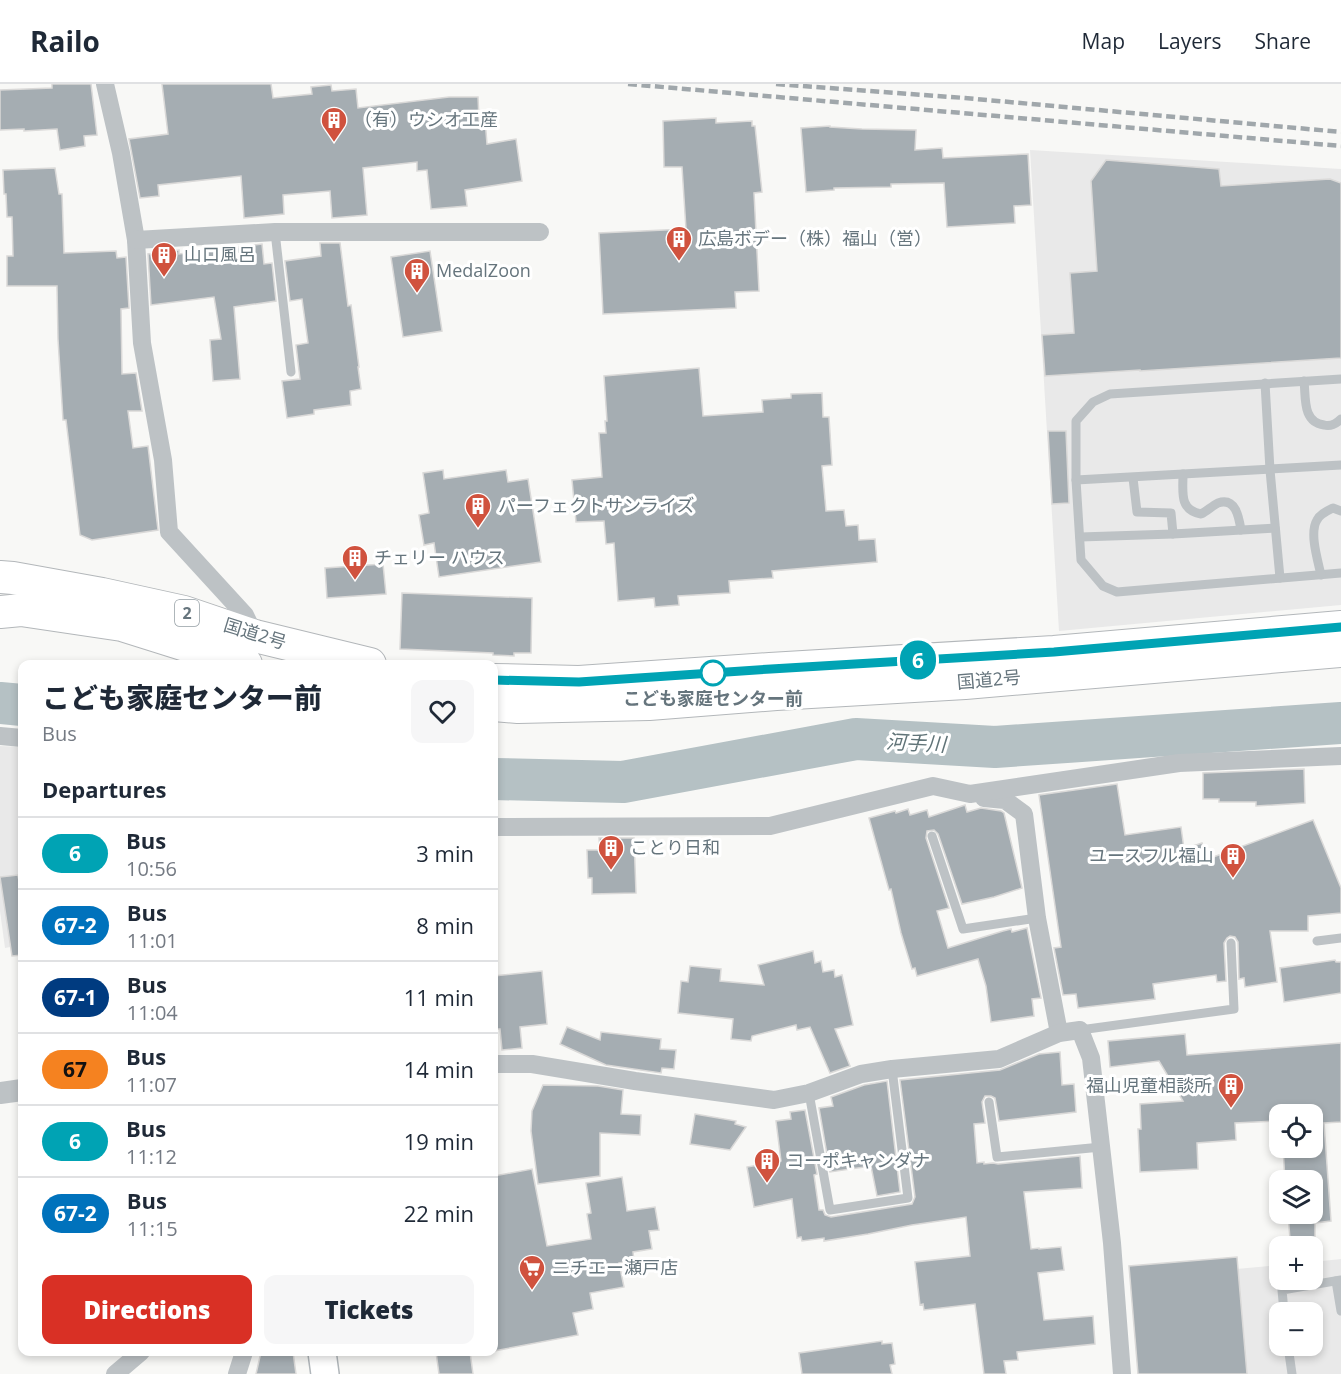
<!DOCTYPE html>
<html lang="en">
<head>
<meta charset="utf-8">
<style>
  :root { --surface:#fff; --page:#f6f6f7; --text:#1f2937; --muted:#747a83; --line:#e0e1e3; --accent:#d93025 }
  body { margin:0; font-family:"Open Sans","Noto Sans JP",sans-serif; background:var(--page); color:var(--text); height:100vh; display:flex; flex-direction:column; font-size:22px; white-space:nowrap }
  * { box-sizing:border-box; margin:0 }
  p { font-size:20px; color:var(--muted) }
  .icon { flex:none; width:33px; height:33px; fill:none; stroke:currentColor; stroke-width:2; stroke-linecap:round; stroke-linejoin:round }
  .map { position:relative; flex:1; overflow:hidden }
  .details { position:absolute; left:18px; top:576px; width:480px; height:696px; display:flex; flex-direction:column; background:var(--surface); border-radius:12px; box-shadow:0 3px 9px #0003 }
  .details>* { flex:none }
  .badge { padding:0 12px; border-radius:20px; font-size:21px; line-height:39px }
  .controls { position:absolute; left:1269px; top:1020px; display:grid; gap:12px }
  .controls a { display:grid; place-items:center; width:54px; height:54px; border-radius:12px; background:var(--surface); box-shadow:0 3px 9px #0003; font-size:30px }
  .map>.badge { position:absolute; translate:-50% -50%; box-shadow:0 0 0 3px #fff }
  h2 { padding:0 24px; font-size:22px; line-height:54px }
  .round { display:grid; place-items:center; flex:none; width:63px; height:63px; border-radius:12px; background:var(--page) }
  .summary { display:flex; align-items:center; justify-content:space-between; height:102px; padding:0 24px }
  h1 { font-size:28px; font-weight:800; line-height:45px }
  .button { display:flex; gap:12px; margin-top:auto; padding:12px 24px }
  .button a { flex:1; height:69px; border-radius:12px; background:var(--accent); color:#fff; font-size:24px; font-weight:800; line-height:69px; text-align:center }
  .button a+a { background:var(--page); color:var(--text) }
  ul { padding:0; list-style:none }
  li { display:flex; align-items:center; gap:18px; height:72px; padding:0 24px; border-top:2px solid var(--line) }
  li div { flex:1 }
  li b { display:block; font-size:22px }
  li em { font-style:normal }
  li .badge { min-width:66px; font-weight:700; text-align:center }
  header { display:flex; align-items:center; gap:36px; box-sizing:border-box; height:84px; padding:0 30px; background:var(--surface); border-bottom:2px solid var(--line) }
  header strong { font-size:28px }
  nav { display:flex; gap:33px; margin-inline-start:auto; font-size:21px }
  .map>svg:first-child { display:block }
</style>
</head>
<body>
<header>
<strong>Railo</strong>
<nav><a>Map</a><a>Layers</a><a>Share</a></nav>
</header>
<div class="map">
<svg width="1341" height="1290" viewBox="0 0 1341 1290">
  <rect width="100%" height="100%" fill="#f8f8f6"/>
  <g fill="#e9e9e9" fill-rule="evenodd">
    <polygon points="1030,66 1341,85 1341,521 1059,547"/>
    <polygon points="0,662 22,663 22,861 5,864 0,827"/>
    <path d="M 1341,1175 L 1341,1290 L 1138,1290 L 1139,1194 L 1279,1181 L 1280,1196 L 1312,1196 L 1313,1178 ZM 1280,1228 L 1312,1228 L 1312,1262 L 1280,1262 Z"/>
  </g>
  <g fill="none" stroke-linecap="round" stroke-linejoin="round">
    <g stroke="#b5c1c4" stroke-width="42">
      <polyline points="0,619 22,621"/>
      <polyline points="494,695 623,698 856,655 995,663 1341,639"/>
    </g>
  </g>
  <g fill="#a5adb2" stroke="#dad9d8" stroke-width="1.5">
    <polygon points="52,0 91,0 97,51 84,52 85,62 60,66 57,45 24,47 24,45 0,46 0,6 52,4"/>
    <polygon points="162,0 271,0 273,14 312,10 311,3 331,1 332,7 356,5 358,24 449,13 478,13 479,36 485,35 487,60 516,55 522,97 465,106 467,122 431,125 427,86 417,87 417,78 363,84 367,131 332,134 330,107 283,111 284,130 244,134 241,92 158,101 159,112 140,114 129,55 168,50"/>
    <polygon points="716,34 716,39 752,37 752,42 755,42 762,108 754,109 759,207 735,208 736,224 603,230 599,149 686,145 682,83 664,83 663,37"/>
    <polygon points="830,42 830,43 862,45 916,46 915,66 942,64 943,74 1028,70 1031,121 1014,122 1015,139 947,143 944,99 891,100 891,103 834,104 834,106 806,108 801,44"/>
    <polygon points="1106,76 1219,85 1221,102 1330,95 1341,99 1341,274 1140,287 1140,286 1045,292 1042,251 1074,249 1070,189 1097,187 1091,97"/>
    <polygon points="55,84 59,110 62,110 64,169 116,167 117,174 126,173 129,224 121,225 122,290 136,289 142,327 128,327 133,364 148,362 158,446 92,456 80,451 66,336 63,336 58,255 57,202 7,202 7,172 13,172 12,133 7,133 6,110 4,110 3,86"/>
    <polygon points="320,159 340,159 348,222 351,221 359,283 358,283 361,305 350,307 351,321 314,326 314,330 287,334 282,297 300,295 296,261 308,259 302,215 290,217 285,177 321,172"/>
    <polygon points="262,160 264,180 272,179 276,217 234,223 240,295 213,297 210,256 221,255 214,213 151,221 148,170 179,166 179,170"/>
    <polygon points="430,167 442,247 403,253 391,173"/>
    <polygon points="699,284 703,332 763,328 762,316 791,314 791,310 822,309 823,333 829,333 832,381 822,382 826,427 844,426 846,442 858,441 859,456 875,455 877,478 772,487 773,494 729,497 730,509 678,512 679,521 655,523 654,514 618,517 614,459 606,460 604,437 576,438 572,396 602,393 599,349 606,349 605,337 607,337 604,292"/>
    <polygon points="1048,347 1066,347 1069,419 1052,420"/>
    <polygon points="443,386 444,395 506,386 508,398 528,395 541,478 439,493 434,459 424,461 419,431 429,429 423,389"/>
    <polygon points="383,480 386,510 327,514 325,484"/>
    <polygon points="402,509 532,514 531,569 514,569 514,572 493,571 493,569 400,565"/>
    <polygon points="1304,685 1305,719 1256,722 1256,718 1219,718 1219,715 1203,715 1203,689"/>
    <polygon points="1117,700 1125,751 1181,743 1184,765 1202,759 1208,775 1313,736 1341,804 1341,829 1308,832 1308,847 1270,847 1277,898 1245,903 1244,894 1239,895 1238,858 1235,853 1230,852 1227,854 1224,859 1226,897 1217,898 1216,891 1153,900 1155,915 1078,924 1076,910 1063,911 1054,864 1061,863 1039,711"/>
    <polygon points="965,721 967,728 981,724 1001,727 1004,729 1022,804 994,813 962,820 938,750 934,746 927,747 926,754 949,824 937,827 948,864 1003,847 1011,845 1012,848 1027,844 1041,914 1032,915 1034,932 991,938 986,902 978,875 917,892 915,884 912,885 901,849 891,805 889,806 869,734 895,727 896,729 908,725 910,731 927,726 929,733"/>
    <polygon points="599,754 634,754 636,809 592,810 592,794 588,794 587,766 600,766"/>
    <polygon points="18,791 22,817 22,871 12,872 0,793"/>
    <polygon points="813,867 815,879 821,877 823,888 834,886 835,893 842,891 853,941 835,945 850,982 830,989 810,943 797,946 796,941 752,952 751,957 731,955 733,935 678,929 681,897 688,898 690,882 721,885 720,897 764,901 758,881"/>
    <polygon points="1335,876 1336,878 1341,878 1341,909 1284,918 1280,884"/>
    <polygon points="542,887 547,940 520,943 522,964 502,966 500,945 494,945 494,892"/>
    <polygon points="567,943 600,956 601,948 661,955 660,965 676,966 674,985 662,984 661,989 606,981 560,960"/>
    <polygon points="1185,950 1187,971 1341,959 1341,1038 1324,1039 1331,1137 1315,1139 1315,1153 1290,1155 1288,1130 1312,1130 1312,1096 1285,1096 1283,1064 1312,1064 1312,1030 1280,1030 1280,1061 1277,1061 1276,1037 1235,1039 1236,1056 1197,1059 1198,1085 1140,1088 1138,1045 1141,1045 1140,1020 1183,1017 1159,977 1110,983 1108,957"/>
    <polygon points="1060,968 1062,1001 1074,1000 1076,1028 999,1037 995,1014 991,1012 985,1012 982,1018 985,1039 974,1040 977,1079 984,1078 984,1080 993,1079 998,1080 1080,1072 1082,1104 1024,1108 1031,1165 1039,1164 1039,1165 1061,1163 1064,1186 1038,1189 1044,1236 1093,1232 1095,1260 1017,1268 1018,1276 1004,1277 1006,1290 984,1290 975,1220 924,1226 923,1220 920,1221 915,1178 970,1172 966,1133 912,1141 868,1150 824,1157 824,1154 802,1157 801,1153 797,1154 792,1115 754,1123 747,1083 781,1077 776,1037 791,1035 790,1028 805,1026 817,1090 814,1091 819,1126 823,1126 825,1131 831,1133 912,1120 915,1113 900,996 1000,986 1039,970"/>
    <polygon points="887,997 900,1108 877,1112 871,1082 830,1088 819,1024 833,1022 831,1013 864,1001"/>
    <polygon points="543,1001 598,1002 623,1006 621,1030 641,1031 640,1051 600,1049 600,1092 538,1100 531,1047 532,1027"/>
    <polygon points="695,1030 736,1037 735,1040 746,1043 730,1066 690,1060"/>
    <polygon points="532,1085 547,1162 591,1155 587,1130 591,1129 586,1099 622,1093 627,1127 655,1123 659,1146 649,1147 652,1165 633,1168 634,1177 619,1179 624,1203 590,1209 593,1225 573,1229 578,1251 494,1267 494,1092"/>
    <polygon points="1237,1173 1247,1290 1138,1290 1129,1182"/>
    <polygon points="882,1257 882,1260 892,1259 895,1280 890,1281 892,1290 802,1290 799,1269"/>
    <polygon points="261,1268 293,1268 296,1290 256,1290"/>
    <polygon points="436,1268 470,1268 473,1290 439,1290"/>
  </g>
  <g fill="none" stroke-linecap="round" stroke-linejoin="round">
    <g stroke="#b0b6ba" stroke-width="30">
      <polyline id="secondary" points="322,1268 325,1290"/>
    </g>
    <g stroke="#b3b7ba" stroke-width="34">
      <g id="trunk">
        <polyline points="0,493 13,494 102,510 184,528 255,552 370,580"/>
        <polyline points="0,528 21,526 122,541 246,580"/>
        <polyline points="494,596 579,598 770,585 1054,568 1341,543"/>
        <polyline points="494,621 518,623 649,620 776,610 965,599 1341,567"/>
      </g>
    </g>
    <g stroke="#bdc2c5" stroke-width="9">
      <polyline points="275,148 291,288"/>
      <polyline points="1341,295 1110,310 1093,318 1076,337 1076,396 1081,476 1103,502 1117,508 1341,489"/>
      <path d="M 1304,297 C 1306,313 1302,338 1324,341 C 1331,343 1336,340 1341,335"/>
      <polyline points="1265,299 1270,386 1280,494"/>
      <path d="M 1183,390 C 1183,408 1179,426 1201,430 C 1207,427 1212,422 1218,419 C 1236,413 1239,434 1241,446"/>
      <polyline points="1133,394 1137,428 1171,429 1173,450"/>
      <polyline points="1076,396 1341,381"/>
      <polyline points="1080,453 1173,450 1275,444"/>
      <path d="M 1321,491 C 1318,477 1309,449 1317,436 C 1320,430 1327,427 1333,424 L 1341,427"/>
      <polyline points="932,752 963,845 1037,834"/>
      <polyline points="1317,857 1341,854"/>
      <polyline points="1080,946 1234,925 1231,859"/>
      <polyline points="809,1009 830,1126 908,1114 892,985"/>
      <polyline points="989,1018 997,1073 1101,1063"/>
      <polyline points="1336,1197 1341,1227"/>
      <polyline points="1284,1228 1282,1206 1341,1196"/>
      <polyline points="1288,1262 1292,1290"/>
    </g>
    <g stroke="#bdc2c5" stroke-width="18">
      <polyline points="105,0 121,69 136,156 142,259 163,376 169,448 245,531 255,552"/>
      <polyline points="136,156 275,148 540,148"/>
      <polyline points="0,652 22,654"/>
      <polyline points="984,714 1005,716 1024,730 1037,834 1059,949"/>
      <polyline points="494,743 770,742 933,702 970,710 1179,679 1341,672"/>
      <polyline points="494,980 532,980 635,997 774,1016 809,1009 861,990 892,985 999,975 1059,949 1080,946 1091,974 1112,1159 1122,1290"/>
      <polyline points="115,1290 141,1268"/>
      <polyline points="237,1290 244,1268"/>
    </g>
    <polyline stroke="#bdc2c5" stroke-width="22" points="0,1009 22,1006"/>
    <use href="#secondary" stroke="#fff" stroke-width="27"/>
    <use href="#trunk" stroke="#fff" stroke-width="32"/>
    <g stroke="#a0a7ab" stroke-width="4.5" stroke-dasharray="9 4.5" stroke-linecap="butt">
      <polyline points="628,0 1341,62"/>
      <polyline points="776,0 965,14 1341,48"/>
    </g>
  </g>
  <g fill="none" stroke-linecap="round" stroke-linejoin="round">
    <g stroke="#fff" stroke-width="14">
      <polyline id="line" points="494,596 579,598 771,585 1054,568 1341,543"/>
    </g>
    <use href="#line" stroke="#00a3b4" stroke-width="9"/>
  </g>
  <defs>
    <g id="building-pin" transform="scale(1.35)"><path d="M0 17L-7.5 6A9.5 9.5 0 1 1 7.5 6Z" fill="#d0523e" stroke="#fff"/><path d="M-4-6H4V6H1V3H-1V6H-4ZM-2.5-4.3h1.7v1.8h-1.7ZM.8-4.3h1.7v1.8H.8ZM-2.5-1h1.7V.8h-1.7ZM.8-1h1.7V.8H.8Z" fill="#fff"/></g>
    <g id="supermarket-pin" transform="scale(1.35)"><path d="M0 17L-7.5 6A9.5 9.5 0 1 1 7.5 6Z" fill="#d0523e" stroke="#fff"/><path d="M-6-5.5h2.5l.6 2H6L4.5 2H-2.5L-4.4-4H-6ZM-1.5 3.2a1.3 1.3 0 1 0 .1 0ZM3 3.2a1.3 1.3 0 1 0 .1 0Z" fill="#fff"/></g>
  </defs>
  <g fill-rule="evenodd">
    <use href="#building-pin" x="334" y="36"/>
    <use href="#building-pin" x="679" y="155"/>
    <use href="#building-pin" x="164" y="171"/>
    <use href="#building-pin" x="417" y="187"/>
    <use href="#building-pin" x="478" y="422"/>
    <use href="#building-pin" x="355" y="474"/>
    <use href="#building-pin" x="611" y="764"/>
    <use href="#building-pin" x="1233" y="772"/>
    <use href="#building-pin" x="1231" y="1002"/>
    <use href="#building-pin" x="767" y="1077"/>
    <use href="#supermarket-pin" x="532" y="1184"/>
  </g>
  <circle fill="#fff" stroke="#00a3b4" stroke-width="3" cx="713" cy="589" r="12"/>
  <g text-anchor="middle" stroke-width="6" stroke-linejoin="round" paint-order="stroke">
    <rect fill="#fff" stroke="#949ea4" stroke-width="1.5" x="175" y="516" width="24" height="26" rx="4.5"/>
    <g font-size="16" font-weight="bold" fill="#66757d">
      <text x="187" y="535">2</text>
    </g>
    <g font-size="18" fill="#66757d" stroke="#fff" text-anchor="start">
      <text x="354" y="42">（有）ウシオ工産</text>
      <text x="698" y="161">広島ボデー（株）福山（営）</text>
      <text x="184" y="177">山口風呂</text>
      <text x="436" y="193">MedalZoon</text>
      <text x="498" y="428">パーフェクトサンライズ</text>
      <text x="374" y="480">チェリー ハウス</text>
      <text x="630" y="770">ことり日和</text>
      <text x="1214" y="778" text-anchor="end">ユースフル福山</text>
      <text x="1212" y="1008" text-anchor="end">福山児童相談所</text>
      <text x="786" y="1083">コーポキャンダナ</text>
      <text x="552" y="1190">ニチエー瀬戸店</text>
    </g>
    <g font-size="18" fill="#66757d" stroke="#fff">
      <text transform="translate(255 550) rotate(17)" y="6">国道2号</text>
      <text transform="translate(989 596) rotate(-5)" y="6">国道2号</text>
    </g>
    <g font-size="18" font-weight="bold" fill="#66757d" stroke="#fff">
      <text x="713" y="621">こども家庭センター前</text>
    </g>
    <g font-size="20" font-style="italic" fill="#617478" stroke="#fff">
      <text transform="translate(916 659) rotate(3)" y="7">河手川</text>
    </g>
  </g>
</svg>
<div class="controls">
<a><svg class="icon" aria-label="locate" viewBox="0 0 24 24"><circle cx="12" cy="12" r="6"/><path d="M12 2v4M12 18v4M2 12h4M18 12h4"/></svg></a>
<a><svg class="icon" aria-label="layers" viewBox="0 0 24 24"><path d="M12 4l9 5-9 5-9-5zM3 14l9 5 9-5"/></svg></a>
<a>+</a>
<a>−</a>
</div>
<b class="badge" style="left:918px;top:576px;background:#00a3b4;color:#fff">6</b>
<section class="details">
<div class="summary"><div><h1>こども家庭センター前</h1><p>Bus</p></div><a class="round"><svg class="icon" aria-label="heart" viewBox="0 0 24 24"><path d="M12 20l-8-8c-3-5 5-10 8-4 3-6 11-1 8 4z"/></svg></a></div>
<h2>Departures</h2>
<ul>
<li><span class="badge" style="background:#00a3b4;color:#fff">6</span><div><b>Bus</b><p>10:56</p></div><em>3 min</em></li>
<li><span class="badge" style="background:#0072bc;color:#fff">67-2</span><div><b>Bus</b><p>11:01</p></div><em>8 min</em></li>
<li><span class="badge" style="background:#003b80;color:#fff">67-1</span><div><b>Bus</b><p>11:04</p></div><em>11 min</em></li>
<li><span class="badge" style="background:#f58220;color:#111">67</span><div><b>Bus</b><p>11:07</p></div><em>14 min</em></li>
<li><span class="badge" style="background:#00a3b4;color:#fff">6</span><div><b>Bus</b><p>11:12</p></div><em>19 min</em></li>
<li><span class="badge" style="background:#0072bc;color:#fff">67-2</span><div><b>Bus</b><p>11:15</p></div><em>22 min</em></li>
</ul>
<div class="button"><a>Directions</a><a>Tickets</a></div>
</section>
</div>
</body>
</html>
